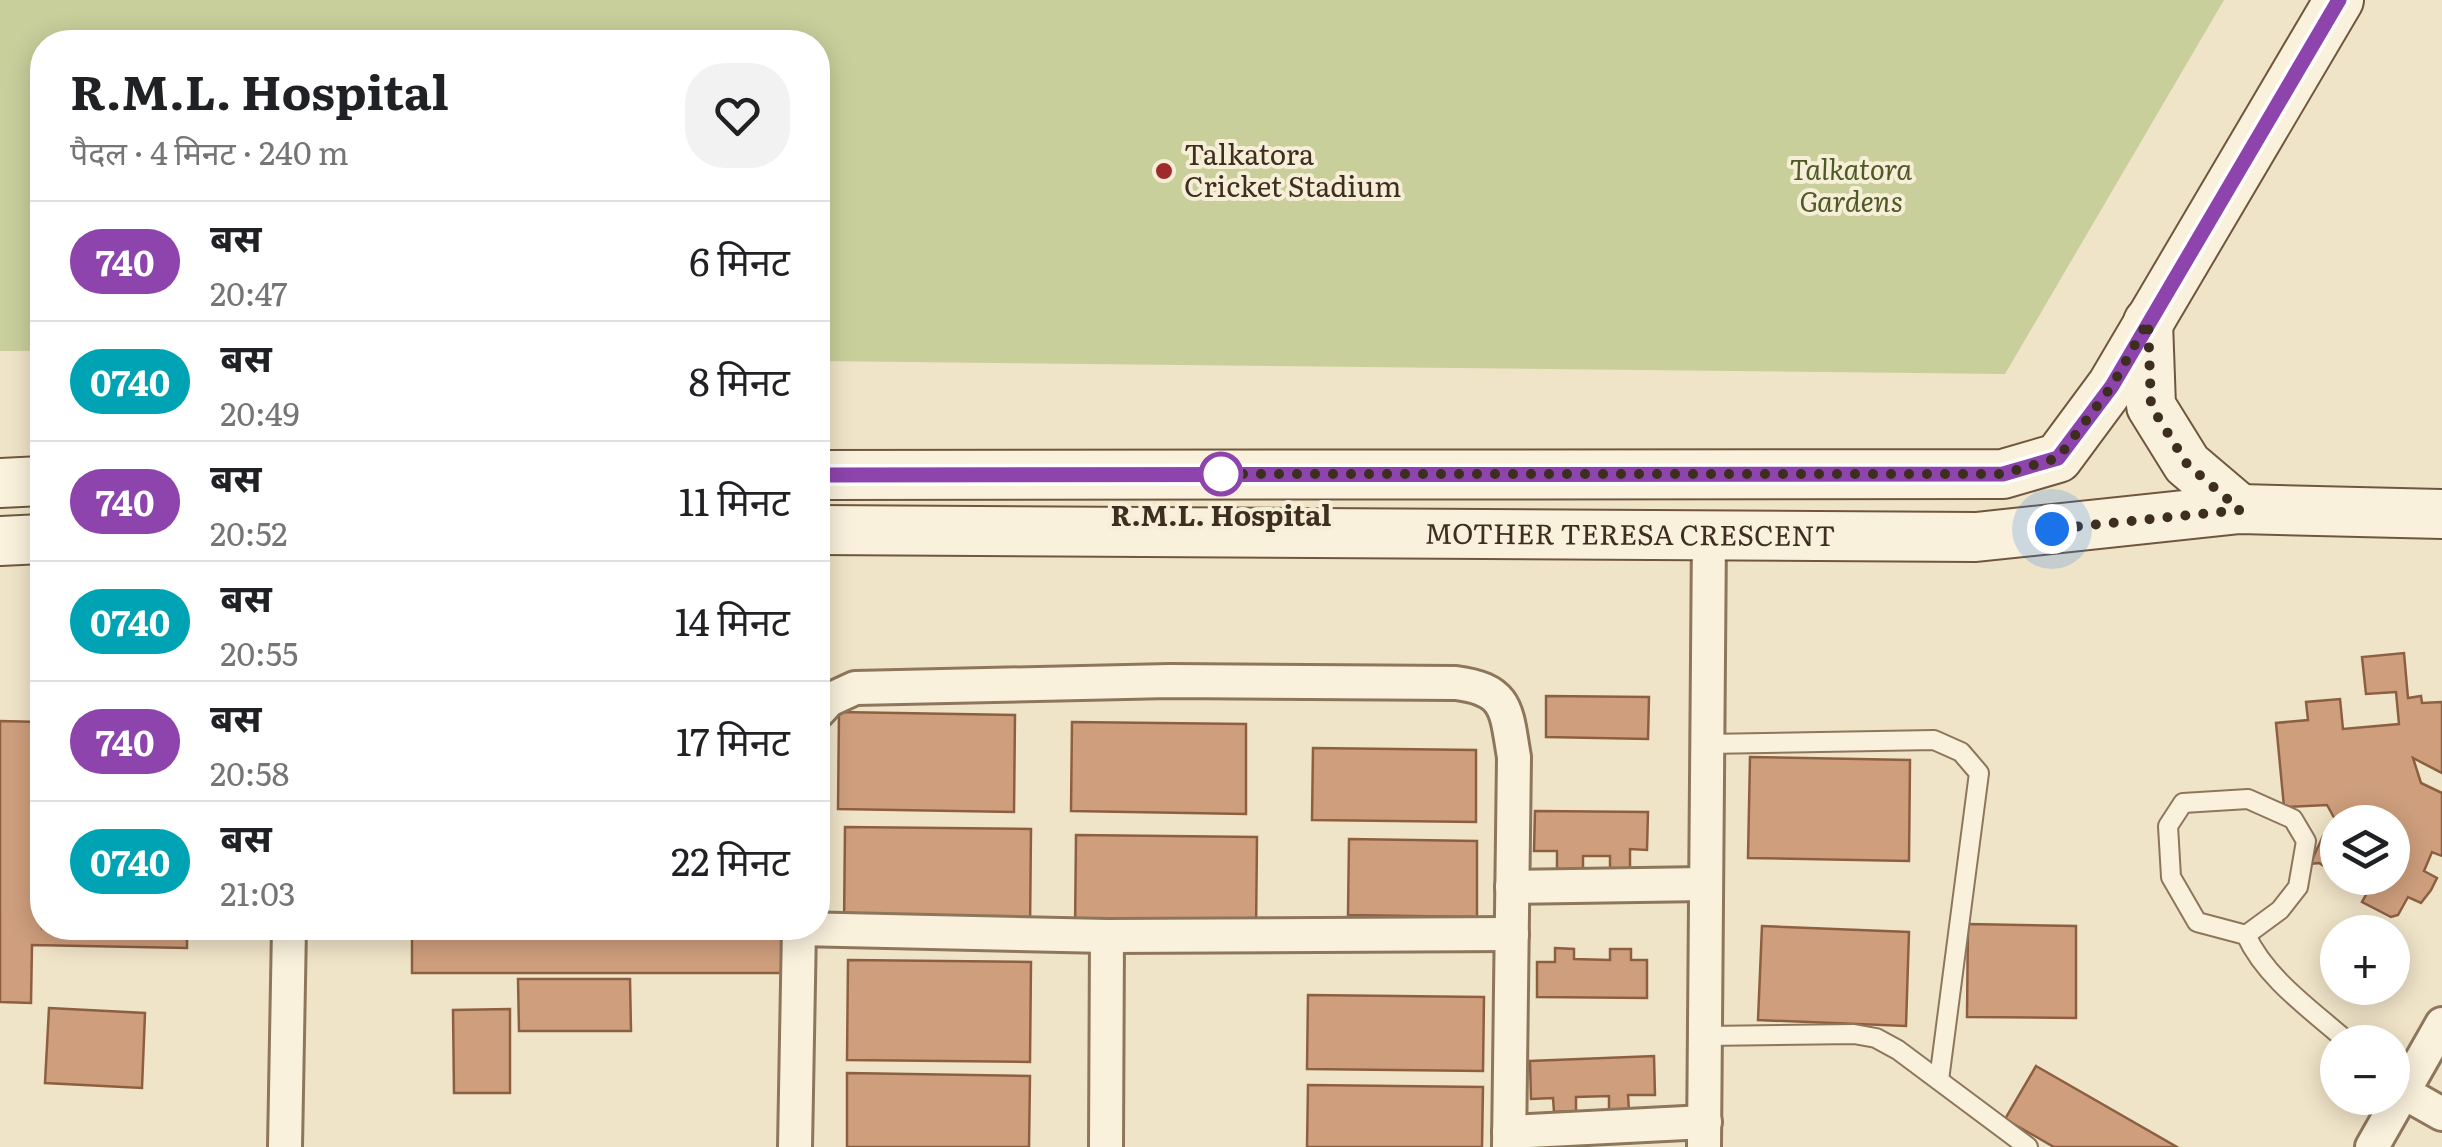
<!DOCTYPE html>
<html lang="hi">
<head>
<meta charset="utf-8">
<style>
  :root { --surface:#fff; --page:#f2f2f2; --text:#202124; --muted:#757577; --line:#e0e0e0 }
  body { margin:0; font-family:Literata,"Noto Sans Devanagari",serif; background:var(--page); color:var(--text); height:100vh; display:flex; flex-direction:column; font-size:38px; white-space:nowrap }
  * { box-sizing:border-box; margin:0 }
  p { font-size:32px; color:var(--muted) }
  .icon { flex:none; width:55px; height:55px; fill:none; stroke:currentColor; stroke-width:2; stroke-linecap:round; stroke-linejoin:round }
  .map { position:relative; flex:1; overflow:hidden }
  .details { position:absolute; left:30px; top:30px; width:800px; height:910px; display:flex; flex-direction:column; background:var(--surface); border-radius:40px; box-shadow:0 5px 25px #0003 }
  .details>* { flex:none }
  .badge { padding:0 20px; border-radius:32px; font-size:35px; line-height:65px }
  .fabs { position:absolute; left:2320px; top:805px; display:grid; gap:20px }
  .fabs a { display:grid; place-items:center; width:90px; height:90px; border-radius:50%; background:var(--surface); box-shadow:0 5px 25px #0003; font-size:50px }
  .you { position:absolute; width:50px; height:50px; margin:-25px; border:8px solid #fff; border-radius:50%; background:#1a73e8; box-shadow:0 0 0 15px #1a73e833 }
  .map>.badge { position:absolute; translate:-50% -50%; box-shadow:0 0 0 5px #fff }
  .round { display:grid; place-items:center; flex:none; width:105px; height:105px; border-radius:40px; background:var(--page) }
  .headline { display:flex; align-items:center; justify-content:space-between; height:170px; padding:0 40px }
  h1 { font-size:48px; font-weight:700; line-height:75px }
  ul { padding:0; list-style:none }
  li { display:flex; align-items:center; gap:30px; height:120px; padding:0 40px; border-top:2px solid var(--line) }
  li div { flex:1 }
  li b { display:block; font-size:38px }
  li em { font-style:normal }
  li .badge { min-width:110px; font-weight:700; text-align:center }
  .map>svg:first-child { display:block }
</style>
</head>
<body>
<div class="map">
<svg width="2442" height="1147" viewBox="0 0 2442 1147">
  <rect width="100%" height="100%" fill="#f0e4c8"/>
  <polygon fill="#c9cf9b" points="0,0 2224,0 2005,374 818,361 818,42 42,42 42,351 0,351"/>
  <g fill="#cf9f7d" stroke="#8d5f41" stroke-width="2.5">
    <polygon points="2404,653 2408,698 2421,696 2422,703 2442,702 2442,773 2413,758 2421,783 2442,793 2442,856 2432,852 2424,871 2437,878 2431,890 2421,903 2408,897 2398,915 2391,917 2362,902 2368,891 2342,878 2392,878 2392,822 2338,822 2338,875 2319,863 2310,864 2323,836 2337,823 2327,805 2284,807 2276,723 2308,720 2306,702 2340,699 2343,729 2399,724 2396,692 2366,694 2362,657"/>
    <polygon points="1546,696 1649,697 1648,739 1546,737"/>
    <polygon points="839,712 1015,715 1014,812 838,809"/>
    <polygon points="0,721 41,722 38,863 42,863 42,928 187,928 187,948 32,945 31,1003 0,1002"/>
    <polygon points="1072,722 1246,724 1246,814 1071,811"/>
    <polygon points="1313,748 1476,750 1476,822 1312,820"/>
    <polygon points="1750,757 1910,760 1909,861 1748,858"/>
    <polygon points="1535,811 1648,812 1647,850 1630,849 1630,877 1610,877 1610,856 1583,856 1583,877 1557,876 1557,851 1534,851"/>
    <polygon points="845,827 1031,829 1030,930 844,927"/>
    <polygon points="1076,835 1257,837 1256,934 1075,932"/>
    <polygon points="1349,839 1477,841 1477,917 1348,915"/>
    <polygon points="1968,924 2076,926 2076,1018 1967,1017"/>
    <polygon points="1762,926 1909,932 1906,1026 1758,1020"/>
    <rect x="412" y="928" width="370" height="45"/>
    <polygon points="1555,948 1574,949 1574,959 1610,960 1610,949 1631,949 1631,960 1647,960 1647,998 1537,997 1537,962 1555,962"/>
    <polygon points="848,960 1031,962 1030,1062 847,1060"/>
    <polygon points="518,979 630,979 631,1031 519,1031"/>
    <polygon points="1308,995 1484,997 1483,1071 1307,1069"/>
    <polygon points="49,1008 145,1013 142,1088 45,1083"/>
    <polygon points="510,1009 510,1093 454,1093 453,1010"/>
    <polygon points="1654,1056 1655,1095 1628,1095 1629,1111 1609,1111 1609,1096 1576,1097 1576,1111 1554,1112 1553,1098 1531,1099 1530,1061"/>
    <polygon points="2036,1066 2177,1147 2054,1147 2005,1119"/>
    <polygon points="847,1073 1030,1076 1029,1147 847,1147"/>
    <polygon points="1308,1085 1483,1087 1482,1147 1307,1147"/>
  </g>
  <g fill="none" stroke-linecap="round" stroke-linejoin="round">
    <g stroke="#8d765c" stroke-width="22">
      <g id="lane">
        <polyline points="1706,744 1934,740 1961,752 1979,773 1939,1080"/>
        <path d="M 2246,935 L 2280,910 L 2298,887 L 2306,841 L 2293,819 L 2248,799 L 2183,803 L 2168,826 L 2171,877 L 2197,922 L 2246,935 C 2266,979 2313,1011 2348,1042"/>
        <polyline points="1705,1036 1854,1034 1876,1038 1898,1050 2028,1147"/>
      </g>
    </g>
    <g stroke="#8d765c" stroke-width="38">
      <g id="street">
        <path d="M 818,712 L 829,700 L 855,688 L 1170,681 L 1456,683 C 1509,690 1506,711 1514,757 L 1509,1147"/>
        <polyline points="1512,887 1705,884"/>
        <polyline points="799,929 1107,936 1512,934"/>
        <polyline points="2403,1092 2442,1114"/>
        <polyline points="1509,1132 1705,1122"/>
        <polyline points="285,1147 289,928"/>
        <polyline points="795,1147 799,928"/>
        <polyline points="1106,1147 1107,936"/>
        <polyline points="1704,1147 1709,535"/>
        <polyline points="2372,1147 2442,1024"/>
      </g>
    </g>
    <g stroke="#6f573f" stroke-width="52">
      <g id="secondary">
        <polyline points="2148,322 2151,406 2187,464 2240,509"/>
        <polyline points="818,475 2003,474 2058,458 2112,385 2339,0"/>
        <polyline points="0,483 42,481"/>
        <path id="s1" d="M 818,530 L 1976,537 L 2240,509 L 2442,514"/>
        <polyline points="0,541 42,539"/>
      </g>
    </g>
    <use href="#lane" stroke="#faf1dc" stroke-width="18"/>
    <use href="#street" stroke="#faf1dc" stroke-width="32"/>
    <use href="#secondary" stroke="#faf1dc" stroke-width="48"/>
  </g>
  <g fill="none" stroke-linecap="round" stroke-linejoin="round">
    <g stroke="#fff" stroke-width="22">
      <polyline id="line" points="818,475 2003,474 2058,458 2112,386 2339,0"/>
    </g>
    <use href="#line" stroke="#8e44ad" stroke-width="15"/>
    <polyline stroke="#3d2e20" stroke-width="10" stroke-dasharray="0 18" points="1221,474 1214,474 2003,474 2058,458 2112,386 2148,321 2151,406 2187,464 2240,510 2052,529"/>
  </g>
  <circle fill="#9e2a2b" stroke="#f7eed8" stroke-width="4" cx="1164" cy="171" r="10"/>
  <circle fill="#fff" stroke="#8e44ad" stroke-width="5" cx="1221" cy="474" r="20"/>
  <g text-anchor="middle" stroke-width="8" stroke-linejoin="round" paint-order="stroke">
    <g font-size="28" fill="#3d2e20" stroke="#f7eed8" text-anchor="start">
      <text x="1184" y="165">Talkatora<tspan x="1184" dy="32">Cricket Stadium</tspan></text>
    </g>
    <g font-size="28" font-style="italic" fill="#4d5a26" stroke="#f7eed8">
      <text x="1851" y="180">Talkatora<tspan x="1851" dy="32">Gardens</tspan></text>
    </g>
    <g font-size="28" font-weight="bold" fill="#3d2e20" stroke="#f7eed8">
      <text x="1221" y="526">R.M.L. Hospital</text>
    </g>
    <g font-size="28" fill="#3d2e20" stroke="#f7eed8">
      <text dy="10" stroke="none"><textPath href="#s1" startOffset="812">MOTHER TERESA CRESCENT</textPath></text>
    </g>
  </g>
</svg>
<div class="fabs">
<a><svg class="icon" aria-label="layers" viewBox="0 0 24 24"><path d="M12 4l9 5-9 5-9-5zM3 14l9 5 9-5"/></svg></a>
<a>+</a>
<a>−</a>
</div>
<div class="you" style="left:2052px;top:529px"></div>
<section class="details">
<div class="headline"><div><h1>R.M.L. Hospital</h1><p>पैदल · 4 मिनट · 240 m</p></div><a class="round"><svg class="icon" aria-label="heart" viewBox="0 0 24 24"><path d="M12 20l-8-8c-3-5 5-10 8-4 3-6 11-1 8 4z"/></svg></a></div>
<ul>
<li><span class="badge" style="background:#8e44ad;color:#fff">740</span><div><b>बस</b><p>20:47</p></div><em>6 मिनट</em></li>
<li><span class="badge" style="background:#00a3b4;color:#fff">0740</span><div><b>बस</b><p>20:49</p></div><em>8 मिनट</em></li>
<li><span class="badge" style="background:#8e44ad;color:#fff">740</span><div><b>बस</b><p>20:52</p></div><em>11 मिनट</em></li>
<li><span class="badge" style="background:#00a3b4;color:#fff">0740</span><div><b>बस</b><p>20:55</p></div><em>14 मिनट</em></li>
<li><span class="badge" style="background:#8e44ad;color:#fff">740</span><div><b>बस</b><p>20:58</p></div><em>17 मिनट</em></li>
<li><span class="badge" style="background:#00a3b4;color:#fff">0740</span><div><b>बस</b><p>21:03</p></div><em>22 मिनट</em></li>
</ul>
</section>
</div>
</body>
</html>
